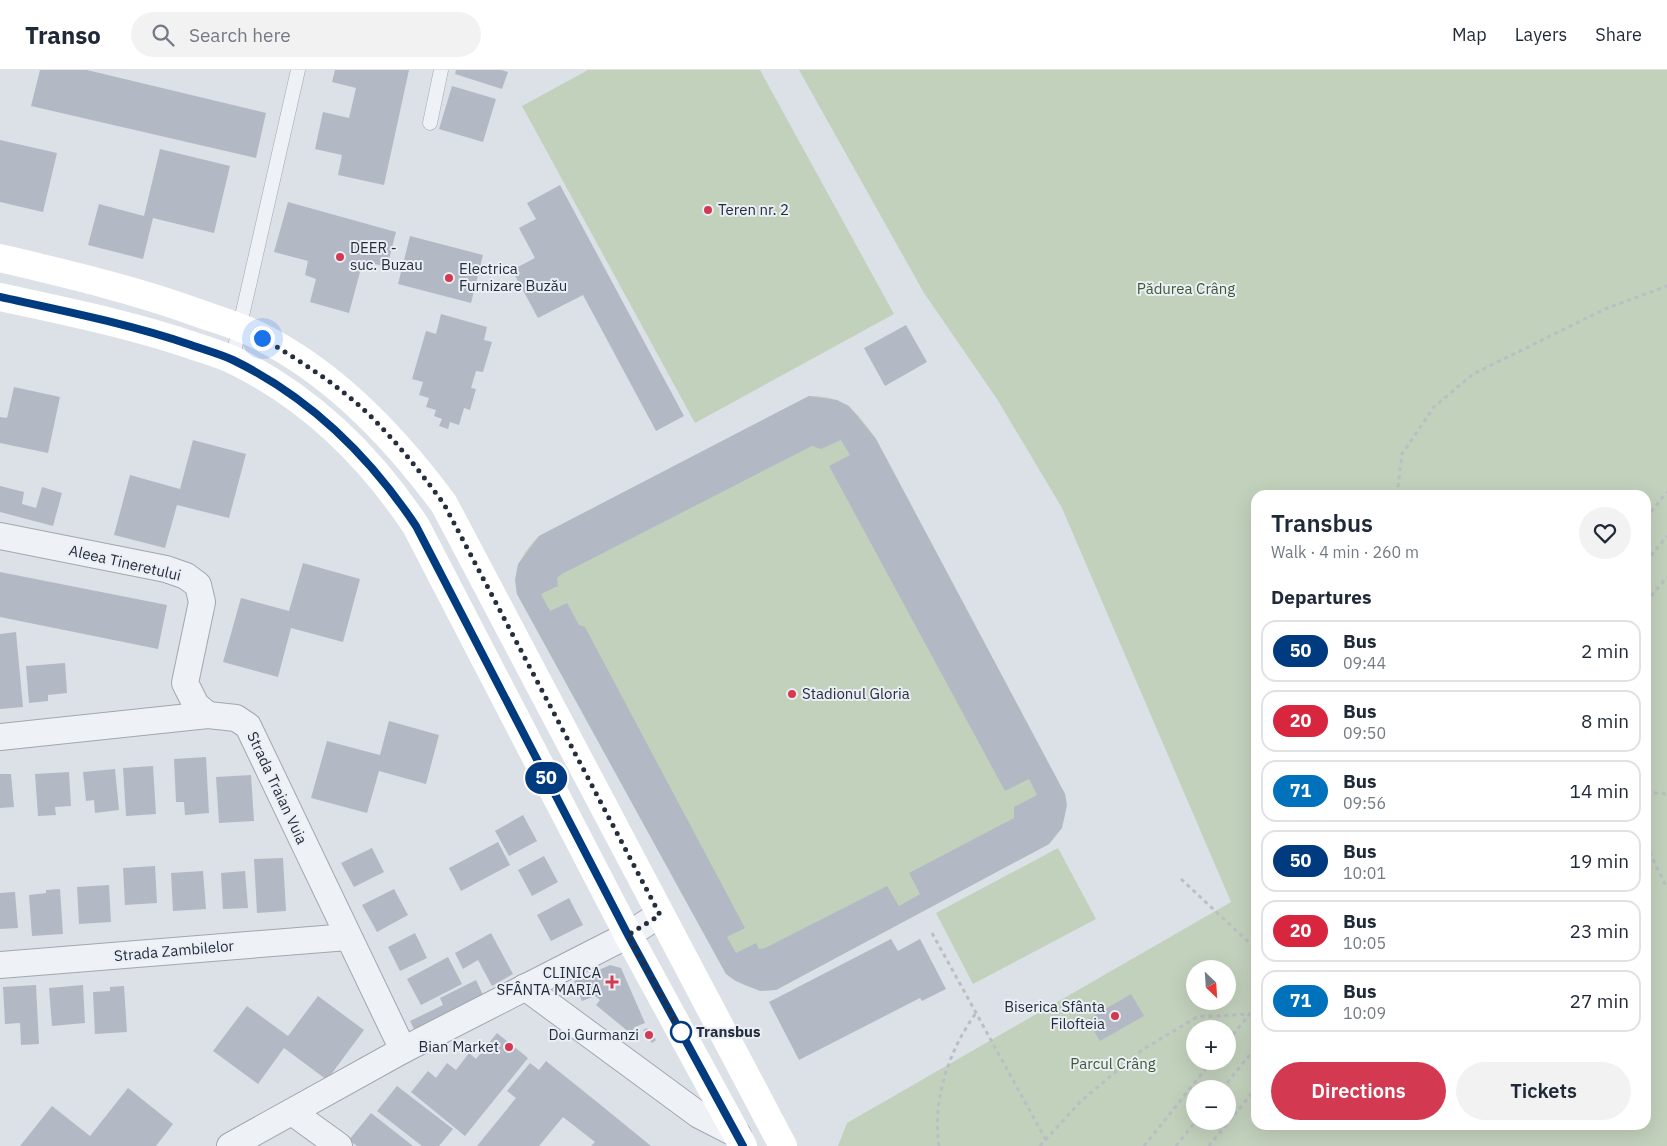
<!DOCTYPE html>
<html lang="en">
<head>
<meta charset="utf-8">
<style>
  :root { --surface:#fff; --page:#f2f2f3; --text:#1f2937; --muted:#747a83; --line:#e0e1e3; --accent:#d33951 }
  body { margin:0; font-family:"IBM Plex Sans",sans-serif; background:var(--page); color:var(--text); height:100vh; display:flex; flex-direction:column; font-size:19px; white-space:nowrap }
  * { box-sizing:border-box; margin:0 }
  p { font-size:16px; color:var(--muted) }
  .icon { flex:none; width:28px; height:28px; fill:none; stroke:currentColor; stroke-width:2; stroke-linecap:round; stroke-linejoin:round }
  .map { position:relative; flex:1; overflow:hidden }
  .details { position:absolute; left:1251px; top:420px; width:400px; height:640px; display:flex; flex-direction:column; background:var(--surface); border-radius:15px; box-shadow:0 5px 20px #0002 }
  .details>* { flex:none }
  .badge { padding:0 10px; border-radius:16px; font-size:18px; line-height:32px }
  .needle { width:32px; rotate:155deg }
  .controls { position:absolute; left:1186px; top:890px; display:grid; gap:10px }
  .controls a { display:grid; place-items:center; width:50px; height:50px; border-radius:50%; background:var(--surface); box-shadow:0 5px 20px #0002; font-size:25px }
  .you { position:absolute; width:25px; height:25px; margin:-12px; border:4px solid #fff; border-radius:50%; background:#1a73e8; box-shadow:0 0 0 8px #1a73e833 }
  .map>.badge { position:absolute; translate:-50% -50%; box-shadow:0 0 0 2px #fff }
  h2 { padding:0 20px; font-size:19px; line-height:45px }
  .round { display:grid; place-items:center; flex:none; width:52px; height:52px; border-radius:26px; background:var(--page) }
  .summary { display:flex; align-items:center; justify-content:space-between; height:85px; padding:0 20px }
  h1 { font-size:24px; font-weight:600; line-height:38px }
  .action { display:flex; gap:10px; margin-top:auto; padding:10px 20px }
  .action a { flex:1; height:58px; border-radius:30px; background:var(--accent); color:#fff; font-size:20px; font-weight:600; line-height:58px; text-align:center }
  .action a+a { background:var(--page); color:var(--text) }
  ul { padding:0; list-style:none }
  li { display:flex; align-items:center; gap:15px; height:62px; margin:0 10px 8px; padding:0 10px; border:2px solid var(--line); border-radius:15px }
  li div { flex:1 }
  li b { display:block; font-size:19px }
  li em { font-style:normal }
  li .badge { min-width:55px; font-weight:700; text-align:center }
  header { display:flex; align-items:center; gap:30px; box-sizing:border-box; height:70px; padding:0 25px; background:var(--surface); border-bottom:1px solid var(--line) }
  header strong { font-size:24px }
  nav { display:flex; gap:28px; margin-inline-start:auto; font-size:18px }
  .search { width:350px; height:45px; background:var(--page); display:flex; align-items:center; gap:12px; box-sizing:border-box; padding:0 18px; border-radius:28px; color:var(--muted); font-size:19px }
  .map>svg:first-child { display:block }
</style>
</head>
<body>
<header>
<strong>Transo</strong>
<div class="search"><svg class="icon" aria-label="search" viewBox="0 0 24 24"><circle cx="10" cy="10" r="6"/><path d="M15 15l6 6"/></svg>Search here</div>
<nav><a>Map</a><a>Layers</a><a>Share</a></nav>
</header>
<div class="map">
<svg width="1667" height="1076" viewBox="0 0 1667 1076">
  <rect width="100%" height="100%" fill="#dce0e7"/>
  <g fill="#c2d1bc" fill-rule="evenodd">
    <polygon points="588,0 760,0 894,244 695,353 522,36"/>
    <path d="M 799,0 L 1667,0 L 1667,1076 L 838,1076 L 847,1053 L 1231,832 L 1062,438 L 997,329 L 924,223 ZM 1256,425 L 1646,425 L 1646,1055 L 1256,1055 ZM 1195,899 L 1228,899 L 1228,931 L 1195,931 ZM 1195,959 L 1228,959 L 1228,991 L 1195,991 ZM 1195,1019 L 1228,1019 L 1228,1051 L 1195,1051 Z"/>
    <path d="M 809,326 C 845,326 856,341 876,369 L 1065,724 C 1068,746 1063,757 1049,774 L 776,920 C 756,921 741,916 726,904 L 517,524 C 513,499 522,483 539,466 Z"/>
    <polygon points="1058,778 1096,849 973,914 936,843"/>
  </g>
  <g fill="#b3b9c4" fill-rule="evenodd">
    <polygon points="40,0 87,0 266,43 256,88 31,36"/>
    <polygon points="335,0 409,0 384,115 338,105 342,85 315,79 323,42 349,48 356,18 332,12"/>
    <polygon points="456,0 501,0 508,2 502,19 455,4"/>
    <polygon points="452,16 496,29 483,72 439,59"/>
    <polygon points="0,70 57,83 43,142 0,132"/>
    <polygon points="160,79 230,96 214,163 153,148 143,189 88,175 99,134 144,146"/>
    <polygon points="560,115 684,346 656,361 583,225 538,248 512,200 535,188 519,158 536,149 527,133"/>
    <polygon points="288,132 396,162 387,197 363,191 349,243 310,232 316,209 305,205 308,191 274,182"/>
    <polygon points="410,166 483,185 471,233 398,214"/>
    <polygon points="441,244 487,257 484,270 492,272 483,302 476,301 471,318 476,319 470,340 464,338 459,355 450,352 448,359 439,356 442,349 434,346 436,340 426,337 429,328 419,325 423,312 412,309 426,261 436,264"/>
    <polygon points="906,255 927,292 885,316 864,278"/>
    <polygon points="14,317 60,327 48,383 0,373 0,347 7,348"/>
    <path d="M 809,326 L 837,330 L 849,336 L 876,369 L 1065,724 L 1067,735 L 1062,758 L 1049,774 L 776,920 L 760,921 L 736,911 L 726,904 L 517,524 L 515,510 L 518,494 L 539,466 ZM 841,370 L 850,385 L 829,396 L 1005,721 L 1029,709 L 1037,725 L 1014,737 L 1014,748 L 909,803 L 920,824 L 899,836 L 887,816 L 765,878 L 759,879 L 756,873 L 736,883 L 727,867 L 745,858 L 585,557 L 579,555 L 567,533 L 550,541 L 541,524 L 558,516 L 557,508 L 562,504 L 812,376 L 821,379 Z"/>
    <polygon points="193,370 246,384 229,448 177,435 165,478 114,465 130,405 180,419"/>
    <polygon points="0,416 24,422 22,434 36,438 42,417 62,423 53,456 0,442"/>
    <polygon points="303,493 360,509 343,572 291,558 278,607 223,592 241,528 289,541"/>
    <polygon points="0,502 167,535 158,579 0,547"/>
    <polygon points="16,562 23,637 0,639 0,564"/>
    <polygon points="65,593 67,623 48,625 48,631 29,633 26,596"/>
    <polygon points="389,651 439,665 426,714 379,701 367,743 311,728 327,671 380,685"/>
    <polygon points="206,687 209,743 185,745 184,732 176,732 174,689"/>
    <polygon points="153,696 156,744 126,746 123,698"/>
    <polygon points="115,699 119,740 95,743 94,730 86,731 83,702"/>
    <polygon points="69,702 71,736 55,737 56,745 38,746 35,704"/>
    <polygon points="0,704 11,704 14,737 0,738"/>
    <polygon points="251,705 254,751 219,753 216,707"/>
    <polygon points="523,745 537,771 509,786 495,761"/>
    <polygon points="498,772 510,795 461,821 449,798"/>
    <polygon points="372,778 384,802 354,817 341,793"/>
    <polygon points="544,786 558,812 532,826 518,800"/>
    <polygon points="283,788 286,841 257,843 254,789"/>
    <polygon points="155,796 157,833 125,835 123,798"/>
    <polygon points="203,801 206,839 173,841 171,803"/>
    <polygon points="245,801 248,838 223,839 221,803"/>
    <polygon points="109,815 111,852 79,854 77,817"/>
    <polygon points="60,819 63,864 32,866 29,825 46,823 46,820"/>
    <polygon points="394,819 408,845 377,862 362,835"/>
    <polygon points="15,822 18,858 0,859 0,823"/>
    <polygon points="569,828 583,855 551,871 537,845"/>
    <polygon points="415,863 427,888 400,901 388,877"/>
    <polygon points="491,863 513,904 492,916 478,890 463,899 455,883"/>
    <polygon points="891,869 898,881 920,869 946,919 922,931 920,928 799,990 769,932"/>
    <polygon points="448,887 462,914 421,935 407,909"/>
    <polygon points="610,895 621,898 645,953 635,957 630,963 596,935 600,930 595,926 582,931 574,911"/>
    <polygon points="476,910 484,927 415,961 410,951 443,935 440,928"/>
    <polygon points="36,915 39,974 21,975 20,953 5,954 3,917"/>
    <polygon points="83,915 85,953 52,956 49,918"/>
    <polygon points="124,916 127,962 95,964 93,922 110,921 110,917"/>
    <polygon points="1131,924 1144,946 1100,971 1087,950"/>
    <polygon points="318,926 364,960 327,1010 284,978 258,1014 213,981 247,936 288,966"/>
    <polygon points="647,958 656,970 652,973 643,960"/>
    <polygon points="497,963 528,988 465,1066 411,1022 428,1001 436,1008 447,993 456,1000 469,983 476,989"/>
    <polygon points="546,991 602,1036 651,1076 591,1076 595,1072 563,1047 539,1076 477,1076 516,1028 507,1021 530,993 539,1000"/>
    <polygon points="397,1016 453,1059 439,1076 422,1076 377,1041"/>
    <polygon points="128,1018 173,1054 156,1076 20,1076 52,1036 90,1066"/>
    <polygon points="371,1043 413,1076 357,1076 349,1070"/>
  </g>
  <g fill="none" stroke-linecap="round" stroke-linejoin="round">
    <g stroke="#a1a7b1" stroke-width="15">
      <g id="lane">
        <polyline points="430,53 441,0"/>
        <polyline points="232,290 298,0"/>
      </g>
    </g>
    <g stroke="#a1a7b1" stroke-width="28">
      <g id="street">
        <polyline points="0,466 166,499 186,506 198,515 202,532 185,613 196,635 208,645"/>
        <polyline points="0,667 208,645 236,648 248,656 403,980"/>
        <polyline points="0,895 348,867"/>
        <polyline points="525,917 699,1045 738,1065"/>
        <polyline points="292,1042 339,1076"/>
        <polyline points="230,1076 403,980 628,865 659,845"/>
      </g>
    </g>
    <g stroke="#babec5" stroke-width="3" stroke-dasharray="4 4" stroke-linecap="butt">
      <polyline points="1397,425 1402,384 1434,337 1473,304 1605,239 1667,216"/>
      <polyline points="1646,448 1667,422"/>
      <polyline points="1646,492 1667,466"/>
      <polyline points="1646,532 1667,507"/>
      <polyline points="1646,722 1667,724"/>
      <polyline points="1646,775 1667,818"/>
      <polyline points="1181,809 1256,879"/>
      <polyline points="932,863 1046,1070"/>
      <polyline points="1228,971 1256,936"/>
      <polyline points="1222,1019 1256,977"/>
      <path d="M 939,1076 C 932,1030 949,980 976,943"/>
      <polyline points="1040,1076 1081,1031 1142,980 1197,947 1249,944"/>
      <polyline points="1144,1076 1212,991"/>
      <polyline points="1176,1076 1196,1051"/>
      <polyline points="1209,1076 1256,1018"/>
    </g>
    <use href="#lane" stroke="#eef1f5" stroke-width="14"/>
    <use href="#street" stroke="#eef1f5" stroke-width="26"/>
    <g stroke="#fff" stroke-width="28">
      <path d="M 0,188 C 67,204 136,220 201,244 C 221,251 242,257 261,267 C 335,304 396,369 444,434 L 783,1076"/>
      <path d="M 0,227 C 64,241 129,254 191,275 C 205,280 220,284 233,290 C 309,327 370,387 416,456 L 628,865 L 743,1076"/>
    </g>
  </g>
  <g fill="none" stroke-linecap="round" stroke-linejoin="round">
    <g stroke="#fff" stroke-width="11">
      <path id="line" d="M 0,227 C 64,241 129,254 191,275 C 205,280 220,284 233,290 C 309,327 370,387 416,456 L 628,865 L 743,1076"/>
    </g>
    <use href="#line" stroke="#003b80" stroke-width="8"/>
    <path stroke="#252e3d" stroke-width="5" stroke-dasharray="0 9" d="M 262,268 C 297,289 332,311 362,338 C 393,367 419,400 444,434 L 660,845 L 628,865 L 683,965 L 681,962"/>
  </g>
  <g fill="#d33951" stroke="#ebeff5" stroke-width="2">
    <circle cx="708" cy="140" r="5"/>
    <circle cx="340" cy="187" r="5"/>
    <circle cx="449" cy="208" r="5"/>
    <circle cx="792" cy="624" r="5"/>
    <path d="M609.5 904.5h5v5h5v5h-5v5h-5v-5h-5v-5h5z"/>
    <circle cx="1115" cy="946" r="5"/>
    <circle cx="649" cy="965" r="5"/>
    <circle cx="509" cy="977" r="5"/>
  </g>
  <circle fill="#fff" stroke="#003b80" stroke-width="2.5" cx="681" cy="962" r="10"/>
  <g text-anchor="middle" stroke-width="4" stroke-linejoin="round" paint-order="stroke">
    <g font-size="15" fill="#252e3d" stroke="#ebeff5" text-anchor="start">
      <text x="718" y="145">Teren nr. 2</text>
      <text x="350" y="183">DEER -<tspan x="350" dy="17">suc. Buzau</tspan></text>
      <text x="459" y="204">Electrica<tspan x="459" dy="17">Furnizare Buzău</tspan></text>
      <text x="802" y="629">Stadionul Gloria</text>
      <text x="601" y="908" text-anchor="end">CLINICA<tspan x="601" dy="17">SFÂNTA MARIA</tspan></text>
      <text x="1105" y="942" text-anchor="end">Biserica Sfânta<tspan x="1105" dy="17">Filofteia</tspan></text>
      <text x="639" y="970" text-anchor="end">Doi Gurmanzi</text>
      <text x="499" y="982" text-anchor="end">Bian Market</text>
    </g>
    <g font-size="15" fill="#395a32" stroke="#ebeff5">
      <text x="1186" y="224">Pădurea Crâng</text>
      <text x="1113" y="999">Parcul Crâng</text>
    </g>
    <g font-size="15" fill="#252e3d" stroke="#ebeff5">
      <text transform="translate(125 493) rotate(13)" y="5">Aleea Tineretului</text>
      <text transform="translate(277 718) rotate(65)" y="5">Strada Traian Vuia</text>
      <text transform="translate(174 881) rotate(-5)" y="5">Strada Zambilelor</text>
    </g>
    <g font-size="15" font-weight="bold" fill="#252e3d" stroke="#ebeff5" text-anchor="start">
      <text x="696" y="967">Transbus</text>
    </g>
  </g>
</svg>
<div class="controls">
<a><svg class="needle" viewBox="-14 -14 28 28"><path d="M0-13l5 13h-10z" fill="#e53935"/><path d="M0 13l5-13h-10z" fill="#747a83"/></svg></a>
<a>+</a>
<a>−</a>
</div>
<div class="you" style="left:262px;top:268px"></div>
<b class="badge" style="left:546px;top:708px;background:#003b80;color:#fff">50</b>
<section class="details">
<div class="summary"><div><h1>Transbus</h1><p>Walk · 4 min · 260 m</p></div><a class="round"><svg class="icon" aria-label="heart" viewBox="0 0 24 24"><path d="M12 20l-8-8c-3-5 5-10 8-4 3-6 11-1 8 4z"/></svg></a></div>
<h2>Departures</h2>
<ul>
<li><span class="badge" style="background:#003b80;color:#fff">50</span><div><b>Bus</b><p>09:44</p></div><em>2 min</em></li>
<li><span class="badge" style="background:#d7263d;color:#fff">20</span><div><b>Bus</b><p>09:50</p></div><em>8 min</em></li>
<li><span class="badge" style="background:#0072bc;color:#fff">71</span><div><b>Bus</b><p>09:56</p></div><em>14 min</em></li>
<li><span class="badge" style="background:#003b80;color:#fff">50</span><div><b>Bus</b><p>10:01</p></div><em>19 min</em></li>
<li><span class="badge" style="background:#d7263d;color:#fff">20</span><div><b>Bus</b><p>10:05</p></div><em>23 min</em></li>
<li><span class="badge" style="background:#0072bc;color:#fff">71</span><div><b>Bus</b><p>10:09</p></div><em>27 min</em></li>
</ul>
<div class="action"><a>Directions</a><a>Tickets</a></div>
</section>
</div>
</body>
</html>
